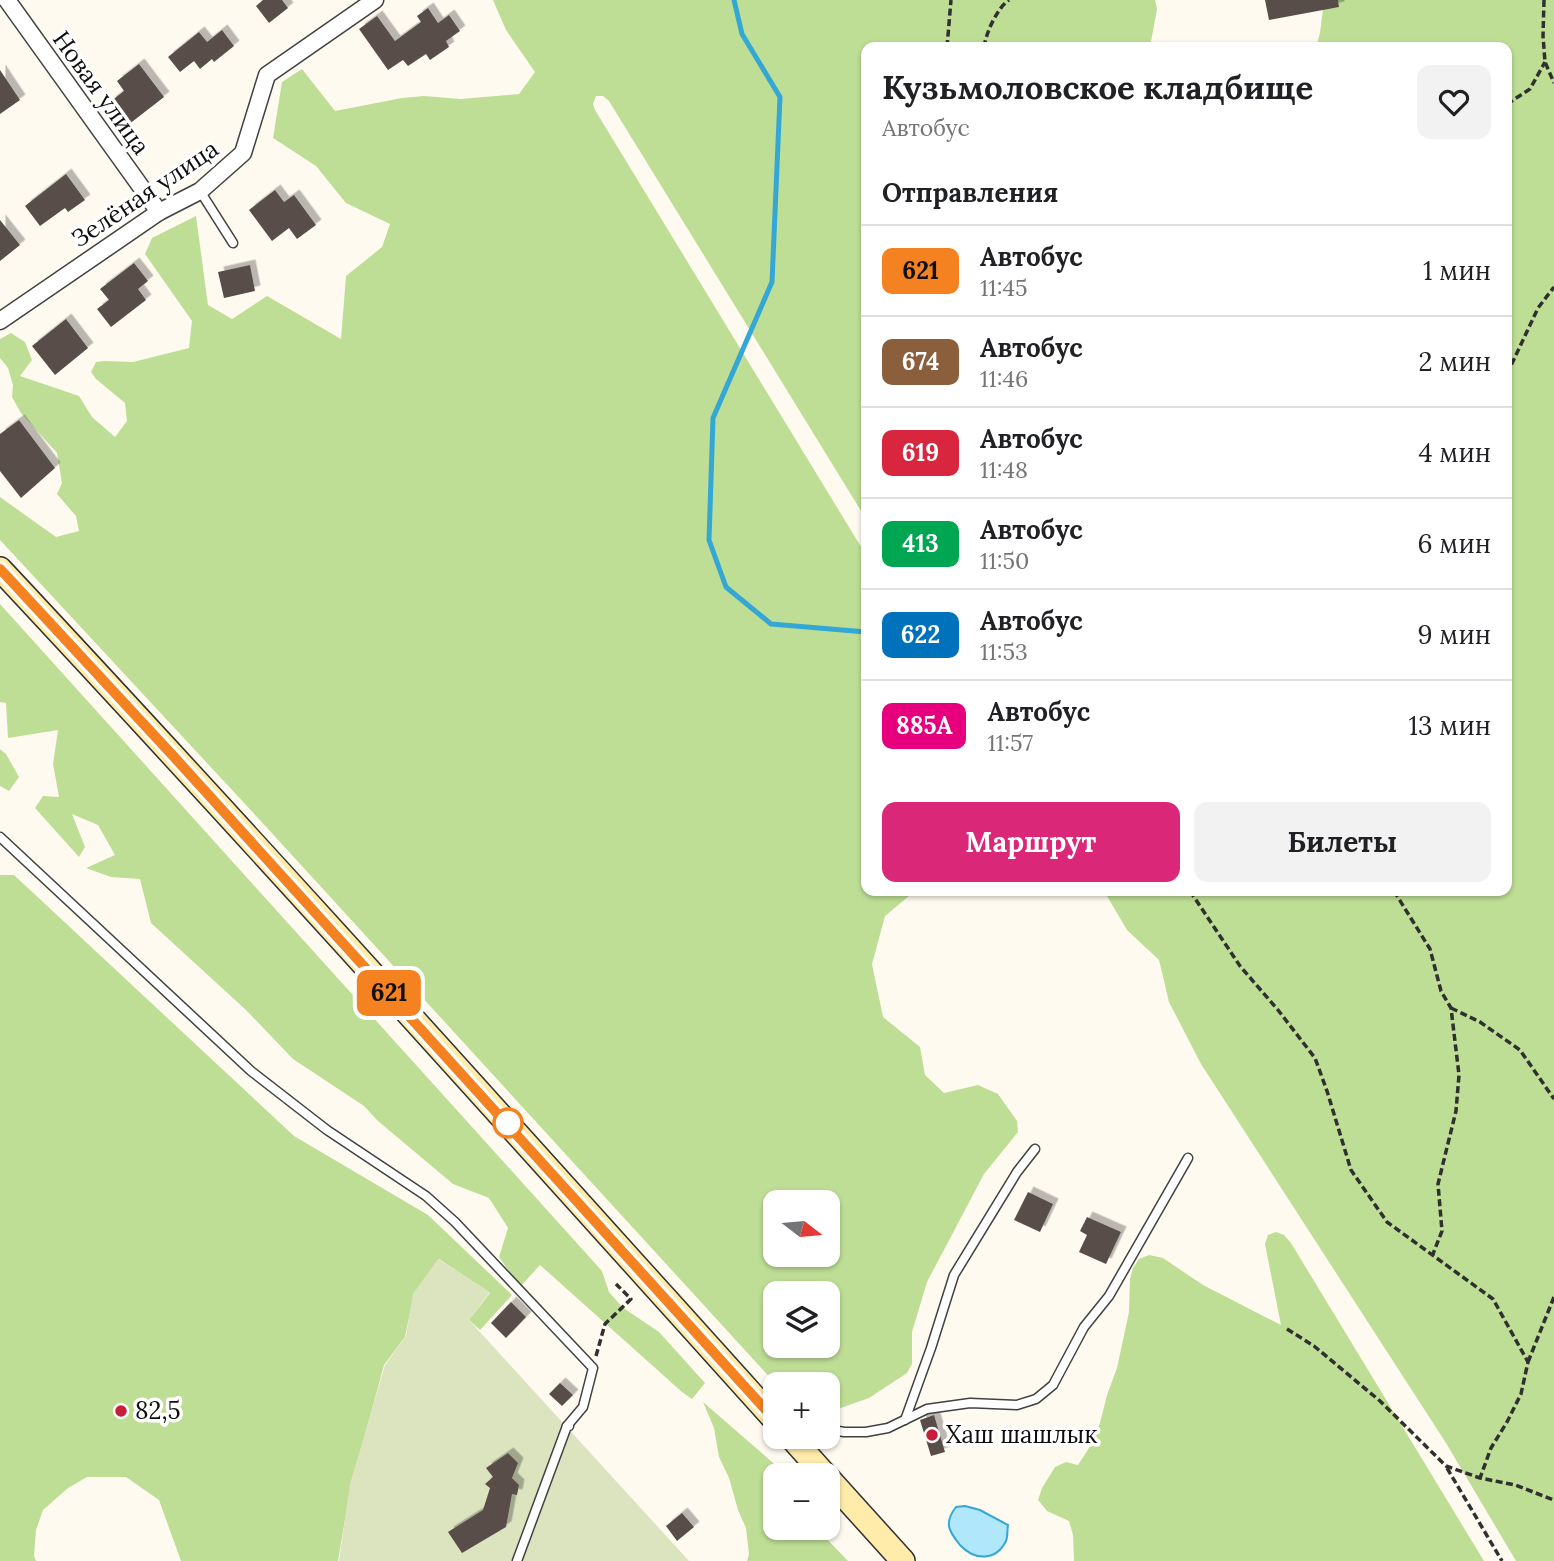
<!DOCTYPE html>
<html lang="ru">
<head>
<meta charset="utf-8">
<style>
  :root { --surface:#fff; --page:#f2f2f2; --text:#202124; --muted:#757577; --line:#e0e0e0; --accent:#db2777 }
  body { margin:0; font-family:Lora,serif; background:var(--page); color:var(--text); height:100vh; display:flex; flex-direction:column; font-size:26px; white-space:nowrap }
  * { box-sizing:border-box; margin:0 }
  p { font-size:23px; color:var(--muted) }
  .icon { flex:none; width:38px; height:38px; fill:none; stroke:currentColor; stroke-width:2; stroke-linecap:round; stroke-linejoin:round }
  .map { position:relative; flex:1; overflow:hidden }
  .drawer { position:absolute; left:861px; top:42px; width:651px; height:854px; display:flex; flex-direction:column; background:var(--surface); border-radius:14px; box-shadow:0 2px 5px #0004 }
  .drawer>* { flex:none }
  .badge { padding:0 14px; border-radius:10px; font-size:24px; line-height:46px }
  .needle { width:46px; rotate:106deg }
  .buttons { position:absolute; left:763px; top:1190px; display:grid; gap:14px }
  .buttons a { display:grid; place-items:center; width:77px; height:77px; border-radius:14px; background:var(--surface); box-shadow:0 2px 5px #0004; font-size:35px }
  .map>.badge { position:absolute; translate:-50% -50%; box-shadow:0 0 0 4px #fff }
  h2 { padding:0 21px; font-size:26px; line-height:63px }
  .round { display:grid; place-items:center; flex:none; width:74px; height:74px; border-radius:14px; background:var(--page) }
  .head { display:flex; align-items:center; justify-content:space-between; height:119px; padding:0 21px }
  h1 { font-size:33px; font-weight:700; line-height:52px }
  .cta { display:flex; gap:14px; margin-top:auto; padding:14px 21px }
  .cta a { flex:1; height:80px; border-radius:14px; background:var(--accent); color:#fff; font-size:28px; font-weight:700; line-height:80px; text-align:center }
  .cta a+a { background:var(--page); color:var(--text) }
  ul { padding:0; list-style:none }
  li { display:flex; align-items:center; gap:21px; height:91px; padding:0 21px; border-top:2px solid var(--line) }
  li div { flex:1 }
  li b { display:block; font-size:26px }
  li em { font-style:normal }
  li .badge { min-width:77px; font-weight:700; text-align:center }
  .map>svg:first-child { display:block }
</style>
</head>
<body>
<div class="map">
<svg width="1554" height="1561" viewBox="0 0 1554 1561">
  <defs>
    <filter id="shadow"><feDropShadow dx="5.5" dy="-5.5" stdDeviation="0" flood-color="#0004"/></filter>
  </defs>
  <rect width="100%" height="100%" fill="#fffaf0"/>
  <g fill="#bede95" fill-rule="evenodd">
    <path d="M 493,0 L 1155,0 L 1157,9 L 1150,47 L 866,47 L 866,519 L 609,101 L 603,96 L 596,96 L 593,104 L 595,110 L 866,555 L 866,891 L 915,891 L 885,916 L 872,964 L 883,1017 L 920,1047 L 925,1075 L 944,1093 L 978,1085 L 998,1094 L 1017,1121 L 1018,1132 L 984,1174 L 927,1282 L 912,1332 L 912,1364 L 907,1373 L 869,1398 L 835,1410 L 828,1409 L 828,1384 L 776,1384 L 258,818 L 0,540 L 0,497 L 56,537 L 79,531 L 76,516 L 57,494 L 62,483 L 57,453 L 21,413 L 12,397 L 13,385 L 8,368 L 0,358 L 0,339 L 11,333 L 25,342 L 32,360 L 20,376 L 79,396 L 92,417 L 115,437 L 127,421 L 125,403 L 96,379 L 91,372 L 96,362 L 105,361 L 133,362 L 189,348 L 192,321 L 145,254 L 152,238 L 196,216 L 208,305 L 232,319 L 267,296 L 341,339 L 346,276 L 382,247 L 390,224 L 346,203 L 316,166 L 273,138 L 282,82 L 302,69 L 335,111 L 402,98 L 424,96 L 461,99 L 519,94 L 535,72 L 506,30 ZM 828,1202 L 828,1255 L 775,1255 L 775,1202 ZM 775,1293 L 828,1293 L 828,1346 L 775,1346 Z"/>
    <polygon points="1324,0 1554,0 1554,1561 1516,1561 1446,1443 1201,1064 1169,1002 1159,960 1127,930 1104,891 1507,891 1507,47 1316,47 1320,33"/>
    <polygon points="0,604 602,1271 609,1292 622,1307 659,1332 705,1383 692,1399 682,1392 540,1265 520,1287 499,1257 508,1228 489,1198 453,1184 378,1121 364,1106 293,1059 246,1010 151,923 140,879 111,877 86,868 115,855 98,825 72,814 85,847 79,857 35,808 43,796 59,797 53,764 58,730 8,738 6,703 0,702"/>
    <polygon points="0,749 6,754 19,777 9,791 0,786"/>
    <polygon points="0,875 14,875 294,1136 428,1215 512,1295 480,1330 469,1320 490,1293 439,1259 414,1293 405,1337 384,1365 350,1490 338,1561 181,1561 159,1500 126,1477 87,1477 68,1488 43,1510 36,1530 34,1556 36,1561 0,1561"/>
    <polygon points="1276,1232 1284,1235 1291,1243 1484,1561 1074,1561 1073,1535 1069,1521 1047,1511 1038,1500 1042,1488 1055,1467 1066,1462 1078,1465 1089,1448 1100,1423 1107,1395 1117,1368 1129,1312 1130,1279 1133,1268 1139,1259 1149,1255 1163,1258 1203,1285 1281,1325 1265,1244 1268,1235"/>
    <polygon points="703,1402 787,1475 775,1475 775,1528 819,1528 823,1535 848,1561 747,1561 749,1554 746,1528 738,1510 729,1478 719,1457 714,1428"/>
  </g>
  <polygon fill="#dbe3bf" points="438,1259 490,1292 469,1320 689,1561 339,1561 350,1484 385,1365 406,1336 413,1294"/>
  <path fill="#b1e7fa" stroke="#34a7d5" stroke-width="2" d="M 965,1506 L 980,1510 L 1008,1525 C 1007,1530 1008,1536 1006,1541 C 996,1561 975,1561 960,1545 C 956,1540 950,1533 949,1526 C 948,1518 952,1512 956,1507 Z"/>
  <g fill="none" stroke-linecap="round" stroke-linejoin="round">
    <polyline stroke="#34a7d5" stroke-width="5" points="734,0 742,34 780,97 772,282 713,418 709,540 726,587 771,624 866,632"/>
  </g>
  <g fill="#584e4a" filter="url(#shadow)">
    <polygon points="263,0 282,0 288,8 269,23 256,6"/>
    <polygon points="1265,0 1338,0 1339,7 1269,20"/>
    <polygon points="428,8 438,23 449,15 460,31 446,41 449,47 430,60 426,54 408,66 403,60 388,70 359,29 377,16 395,41 421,22 417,16"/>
    <polygon points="222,30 234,46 214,62 212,59 200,69 194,61 180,72 168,57 199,32 207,42"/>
    <polygon points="139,64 164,97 128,125 110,102 124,91 117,81"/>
    <polygon points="0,70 20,100 0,114"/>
    <polygon points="66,174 85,200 68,212 65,208 40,226 25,206"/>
    <polygon points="275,190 284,202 294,195 316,225 297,239 289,228 272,241 249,210"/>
    <polygon points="0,220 20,245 0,261"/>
    <polygon points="134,263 148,281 138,289 146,300 111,327 97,309 109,300 100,289"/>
    <polygon points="250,265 255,291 224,298 218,272"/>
    <polygon points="66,319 88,348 55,375 32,346"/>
    <polygon points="19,420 55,468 21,498 0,471 0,434"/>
    <polygon points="1028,1192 1053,1204 1040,1232 1014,1220"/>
    <polygon points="1087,1217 1121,1232 1106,1264 1079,1252 1087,1235 1080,1231"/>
    <polygon points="511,1302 526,1317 506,1338 491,1323"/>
    <polygon points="560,1383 573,1395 562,1406 549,1394"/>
    <polygon points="934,1415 945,1452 931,1456 920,1420"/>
    <polygon points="508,1453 518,1463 512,1478 519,1485 517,1495 512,1494 506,1527 462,1553 448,1532 483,1510 490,1488 485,1484 493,1477 486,1468"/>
    <polygon points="682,1513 694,1527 677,1541 666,1526"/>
  </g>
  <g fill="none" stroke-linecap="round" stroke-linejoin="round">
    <g stroke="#414141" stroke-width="11">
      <g id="service">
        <polyline points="200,191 233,243"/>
        <polyline points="0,837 251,1071 327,1130 426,1196 455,1222 593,1368 583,1407 567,1426"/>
        <polyline points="905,1420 931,1348 954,1275 1017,1172 1035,1149"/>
        <polyline points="828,1429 844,1432 866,1432 888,1428 927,1409 970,1403 1017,1405 1036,1399 1053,1385 1084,1327 1109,1296 1188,1158"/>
        <polyline points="517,1561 567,1426 569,1426"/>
      </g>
    </g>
    <g stroke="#414141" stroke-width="19">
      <g id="minor">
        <polyline points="7,0 159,212"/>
        <polyline points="0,321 159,212 200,191 243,153 267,75 375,0"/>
      </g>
    </g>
    <g stroke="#303030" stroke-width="26">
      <g id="secondary">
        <path d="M 0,569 C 262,849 518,1135 775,1420"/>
        <polyline points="791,1437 825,1475"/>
        <polyline points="828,1478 903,1561"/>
      </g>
    </g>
    <g stroke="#303030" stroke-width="3.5" stroke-dasharray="7 3.5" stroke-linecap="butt">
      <polyline points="1544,0 1543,36 1545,62 1554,83"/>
      <polyline points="947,47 951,0"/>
      <path d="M 984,47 C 986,33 997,8 1009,0"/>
      <polyline points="1507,104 1530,89 1545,62"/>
      <polyline points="1507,374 1538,308 1554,287"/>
      <polyline points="1507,471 1510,476"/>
      <polyline points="1190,891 1240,966 1278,1010 1315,1058 1327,1091 1351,1170 1387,1222 1493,1299 1528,1362 1521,1394 1507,1422 1491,1448 1480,1478"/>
      <polyline points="1394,891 1430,949 1441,991 1451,1008 1459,1075 1456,1111 1438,1184 1442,1231 1433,1254"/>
      <polyline points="1451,1008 1480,1022 1520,1050 1554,1099"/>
      <polyline points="1287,1329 1314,1346 1380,1401 1446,1466 1480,1478 1515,1485 1554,1500"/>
      <polyline points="596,1356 605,1324 631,1299 616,1284"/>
      <polyline points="1528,1362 1554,1297"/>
      <polyline points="1447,1468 1502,1561"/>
    </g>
    <use href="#service" stroke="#fff" stroke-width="8"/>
    <use href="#minor" stroke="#fff" stroke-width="16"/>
    <use href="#secondary" stroke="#ffecab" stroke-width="23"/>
  </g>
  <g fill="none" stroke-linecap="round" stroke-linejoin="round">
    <g stroke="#fff" stroke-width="16">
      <polyline id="line" points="0,569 176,759 775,1420"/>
    </g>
    <use href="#line" stroke="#f58220" stroke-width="10"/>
  </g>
  <circle fill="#fff" stroke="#f58220" stroke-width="3.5" cx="508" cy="1123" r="14"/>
  <g fill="#c71e3a" stroke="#fff" stroke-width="2.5">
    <circle cx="121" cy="1411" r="7"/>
    <circle cx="932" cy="1435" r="7"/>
  </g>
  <g text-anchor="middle" stroke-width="7" stroke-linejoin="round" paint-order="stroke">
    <g font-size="24" fill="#0e0e0e" stroke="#fff">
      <text transform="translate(101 93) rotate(54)" y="8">Новая улица</text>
      <text transform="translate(145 194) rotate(-34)" y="8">Зелёная улица</text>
    </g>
    <g font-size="24" fill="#0e0e0e" stroke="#fff" text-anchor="start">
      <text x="135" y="1419">82,5</text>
      <text x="946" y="1443">Хаш шашлык</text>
    </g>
  </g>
</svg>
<div class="buttons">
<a><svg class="needle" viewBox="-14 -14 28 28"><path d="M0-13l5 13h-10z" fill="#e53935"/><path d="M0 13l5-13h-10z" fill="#757577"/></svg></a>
<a><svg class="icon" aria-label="layers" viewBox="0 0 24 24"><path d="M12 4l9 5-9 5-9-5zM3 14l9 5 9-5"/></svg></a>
<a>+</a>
<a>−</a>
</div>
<b class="badge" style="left:389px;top:993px;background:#f58220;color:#111">621</b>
<section class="drawer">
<div class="head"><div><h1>Кузьмоловское кладбище</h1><p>Автобус</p></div><a class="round"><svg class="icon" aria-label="heart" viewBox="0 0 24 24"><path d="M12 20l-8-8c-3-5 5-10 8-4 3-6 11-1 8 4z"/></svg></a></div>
<h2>Отправления</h2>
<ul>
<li><span class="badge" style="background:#f58220;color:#111">621</span><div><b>Автобус</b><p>11:45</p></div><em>1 мин</em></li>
<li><span class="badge" style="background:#8b5e3c;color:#fff">674</span><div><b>Автобус</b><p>11:46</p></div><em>2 мин</em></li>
<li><span class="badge" style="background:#d7263d;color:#fff">619</span><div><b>Автобус</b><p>11:48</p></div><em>4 мин</em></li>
<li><span class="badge" style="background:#00a651;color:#fff">413</span><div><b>Автобус</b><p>11:50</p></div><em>6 мин</em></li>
<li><span class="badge" style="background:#0072bc;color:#fff">622</span><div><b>Автобус</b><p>11:53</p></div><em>9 мин</em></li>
<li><span class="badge" style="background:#e6007e;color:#fff">885А</span><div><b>Автобус</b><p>11:57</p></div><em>13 мин</em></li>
</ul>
<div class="cta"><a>Маршрут</a><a>Билеты</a></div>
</section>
</div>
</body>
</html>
